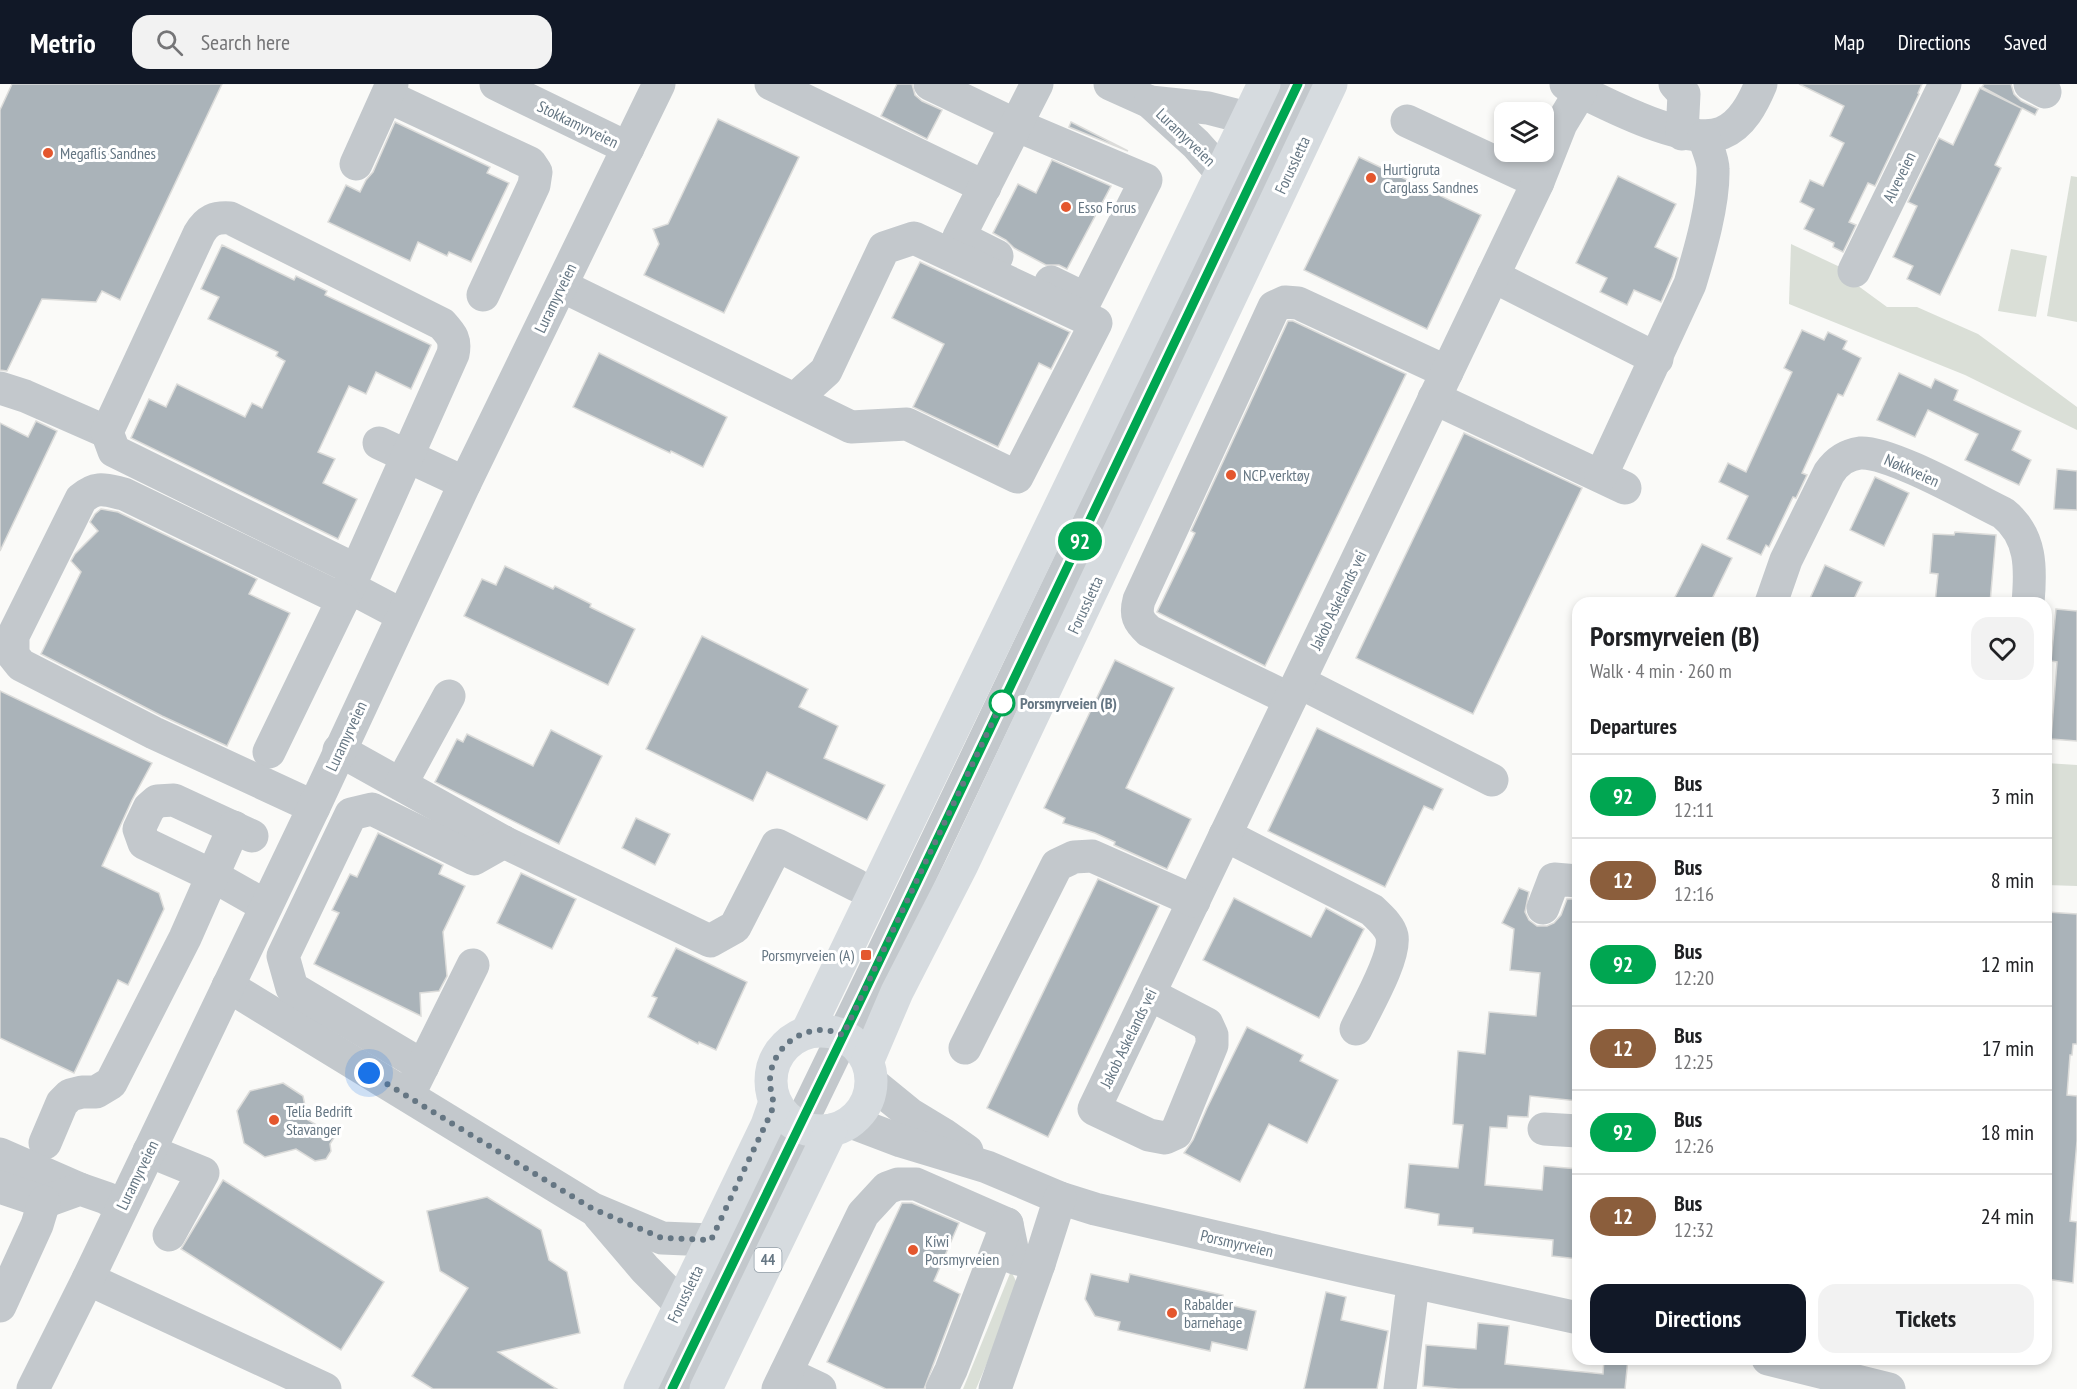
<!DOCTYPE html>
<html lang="en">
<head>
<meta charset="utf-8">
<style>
  :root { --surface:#fff; --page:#f2f2f2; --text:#202124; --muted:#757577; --line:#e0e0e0; --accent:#111827 }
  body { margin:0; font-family:"PT Sans Narrow",sans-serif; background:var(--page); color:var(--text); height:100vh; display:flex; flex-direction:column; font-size:22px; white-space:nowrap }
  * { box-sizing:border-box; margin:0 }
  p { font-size:20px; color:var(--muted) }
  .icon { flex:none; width:33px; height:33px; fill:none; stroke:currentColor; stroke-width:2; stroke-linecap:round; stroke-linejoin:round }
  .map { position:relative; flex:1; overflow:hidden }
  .drawer { position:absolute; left:1572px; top:513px; width:480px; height:768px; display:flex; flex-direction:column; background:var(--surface); border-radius:18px; box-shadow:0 3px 9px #0003 }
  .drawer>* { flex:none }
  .badge { padding:0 12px; border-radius:20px; font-size:21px; line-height:39px }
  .tools { position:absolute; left:1494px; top:18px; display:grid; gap:12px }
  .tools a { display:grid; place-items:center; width:60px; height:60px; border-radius:12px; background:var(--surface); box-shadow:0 3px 9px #0003; font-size:30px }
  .you { position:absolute; width:30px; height:30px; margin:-15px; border:4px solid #fff; border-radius:50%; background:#1a73e8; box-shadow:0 0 0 9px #1a73e833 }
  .map>.badge { position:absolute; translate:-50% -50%; box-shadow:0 0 0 3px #fff }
  h2 { padding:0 18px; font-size:22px; line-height:54px }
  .round { display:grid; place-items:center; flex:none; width:63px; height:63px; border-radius:18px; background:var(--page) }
  .head { display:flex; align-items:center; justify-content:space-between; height:102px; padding:0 18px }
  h1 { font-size:28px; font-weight:700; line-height:45px }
  .action { display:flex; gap:12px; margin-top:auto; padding:12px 18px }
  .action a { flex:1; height:69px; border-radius:18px; background:var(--accent); color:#fff; font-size:24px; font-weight:700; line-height:69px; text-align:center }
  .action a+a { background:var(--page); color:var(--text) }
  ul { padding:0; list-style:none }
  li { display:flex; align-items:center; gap:18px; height:84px; padding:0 18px; border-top:2px solid var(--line) }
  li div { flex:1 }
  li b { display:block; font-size:22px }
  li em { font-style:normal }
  li .badge { min-width:66px; font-weight:700; text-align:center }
  header { display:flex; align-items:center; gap:36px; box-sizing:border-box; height:84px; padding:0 30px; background:var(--accent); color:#fff }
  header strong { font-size:28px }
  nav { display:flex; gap:33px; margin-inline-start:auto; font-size:21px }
  .search { width:420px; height:54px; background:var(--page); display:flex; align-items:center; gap:15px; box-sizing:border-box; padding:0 21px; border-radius:18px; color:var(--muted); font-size:22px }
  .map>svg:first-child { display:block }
</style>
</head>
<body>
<header>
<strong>Metrio</strong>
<div class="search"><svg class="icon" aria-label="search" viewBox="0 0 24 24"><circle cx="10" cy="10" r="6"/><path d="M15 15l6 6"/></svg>Search here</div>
<nav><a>Map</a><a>Directions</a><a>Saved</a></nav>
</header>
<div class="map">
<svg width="2077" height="1305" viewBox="0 0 2077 1305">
  <rect width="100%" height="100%" fill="#fafaf8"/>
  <g fill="#dadfd7">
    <polygon points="2071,92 2077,93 2077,238 2047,232"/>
    <polygon points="1791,160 1840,183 1846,193 1887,223 1917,223 1978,250 2077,323 2077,346 1965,291 1789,220"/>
    <polygon points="2011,165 2047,172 2036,233 1998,227"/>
    <polygon points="2046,679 2077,681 2077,802 2046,801"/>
    <polygon points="1011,1187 1019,1203 976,1305 963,1305"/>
  </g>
  <g fill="#aab3b9" stroke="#dcdcda" stroke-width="1.5">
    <polygon points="12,0 222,0 120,216 102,207 96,218 42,215 7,287 0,286 0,26"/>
    <polygon points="897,0 912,0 915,11 922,17 942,26 927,55 881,32"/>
    <polygon points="1799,0 1922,0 1918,9 1919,10 1875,102 1868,99 1849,138 1856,141 1843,168 1833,163 1834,159 1804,145 1814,125 1800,118 1810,96 1823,102 1844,59 1830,52 1844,22"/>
    <polygon points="1984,0 2011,0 2014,10 2021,17 2038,25 2035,31 2022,24 1995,81 2001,84 1940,211 1907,195 1913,182 1893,173 1917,122 1908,118 1939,54 1953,61 1980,4 2021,24 1982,3"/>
    <polygon points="718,35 799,73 724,229 644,191 659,160 653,145 668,140"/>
    <polygon points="395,38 490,83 487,89 509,99 471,178 449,168 447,172 418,158 410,177 328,138 346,101 360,108 366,96 373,88"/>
    <polygon points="1071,38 1128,67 1069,43"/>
    <polygon points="1359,73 1481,131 1427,245 1304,186"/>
    <polygon points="1052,76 1111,102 1067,185 1059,181 1046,181 1014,164 1006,156 993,149 1018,100 1036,109"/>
    <polygon points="1618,92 1676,120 1655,163 1678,174 1672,193 1661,218 1634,206 1627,221 1600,208 1607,194 1576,179"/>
    <polygon points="222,161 294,196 296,192 327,207 325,211 431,261 411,305 376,288 366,310 349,302 318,368 335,375 323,399 357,415 338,455 131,354 149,315 166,323 177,300 245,333 252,319 262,324 285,277 276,272 278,268 208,235 219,213 201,205"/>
    <polygon points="920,178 1070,248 1051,285 1039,279 998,363 913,323 944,260 892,234"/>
    <polygon points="1288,237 1293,237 1406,290 1265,582 1157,528 1195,449 1191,447"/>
    <polygon points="1802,246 1824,256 1828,248 1847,257 1843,265 1861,274 1843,312 1838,310 1802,389 1807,391 1796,414 1793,413 1769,463 1766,461 1761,471 1727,455 1748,412 1719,398 1728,379 1746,388 1792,288 1784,284"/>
    <polygon points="599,269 727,333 703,383 671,367 670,369 573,323"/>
    <polygon points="1899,289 1931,304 1935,295 1958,306 1954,316 2021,347 2012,366 2031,376 2019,401 1965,376 1978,350 1928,326 1915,353 1877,336"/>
    <polygon points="36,337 57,347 0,467 0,339 28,353"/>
    <polygon points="1464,349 1582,404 1473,630 1356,574"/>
    <polygon points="2057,385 2077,387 2077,426 2054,425"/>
    <polygon points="1875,393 1909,409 1884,462 1850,446"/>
    <polygon points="101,425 118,428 257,495 249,510 290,529 227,662 162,632 41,570 81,488 71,477 75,470 98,447 90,438 95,430"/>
    <polygon points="1955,448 1996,451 1990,519 1935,519 1938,490 1930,489 1933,450 1954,451"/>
    <polygon points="1702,460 1732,474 1710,519 1672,519"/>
    <polygon points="1825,481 1862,498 1852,519 1808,519"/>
    <polygon points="505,482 553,505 555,502 591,520 590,523 635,545 608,601 464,532 482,495 496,501"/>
    <polygon points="2056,525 2077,527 2077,657 2051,655 2057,578 2051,577"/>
    <polygon points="702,552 808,605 799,623 838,642 824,674 885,701 867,736 767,688 753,717 646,665"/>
    <polygon points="1115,576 1174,604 1126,704 1191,735 1167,785 1114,761 1115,758 1095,749 1063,739 1065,734 1044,724"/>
    <polygon points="0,607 152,679 132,716 102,782 159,809 164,825 128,901 118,896 74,989 0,954"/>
    <polygon points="1317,644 1443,705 1433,726 1424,722 1385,803 1268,747"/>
    <polygon points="551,646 602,672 559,760 435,698 457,655 463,658 467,650 533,682"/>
    <polygon points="636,734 670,750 655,781 622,764"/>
    <polygon points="378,749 443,781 439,790 465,802 443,848 447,892 439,907 420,909 421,932 314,880 339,829 332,826 350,790 357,793"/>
    <polygon points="521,789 576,815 552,865 497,839"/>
    <polygon points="1098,795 1159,822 1048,1053 987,1024"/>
    <polygon points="1519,804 1529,808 1525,828 1529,836 1537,842 1547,842 1554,839 1561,831 1567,815 1578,815 1578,1017 1530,1012 1528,1033 1508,1032 1507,1044 1490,1043 1485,1101 1542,1106 1544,1082 1578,1085 1578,1175 1552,1172 1553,1156 1473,1149 1473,1144 1438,1141 1439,1130 1405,1124 1409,1080 1458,1084 1463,1041 1453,1040 1458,967 1485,970 1489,928 1536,932 1540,889 1510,886 1514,845 1502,839"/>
    <polygon points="1234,814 1311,853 1326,824 1364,845 1319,934 1203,876"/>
    <polygon points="2047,828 2077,830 2077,960 2073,960 2072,971 2070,971 2067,1011 2077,1012 2077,1057 2070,1137 2077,1138 2073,1199 2046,1195"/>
    <polygon points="676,864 747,898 716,966 699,958 698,960 648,933 657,914 652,912"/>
    <polygon points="1247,943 1303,971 1300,977 1338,996 1307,1059 1269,1040 1240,1098 1184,1069 1193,1056 1207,1024"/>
    <polygon points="283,999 303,1012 308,1036 335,1052 330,1060 331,1067 326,1075 315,1077 296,1065 265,1073 244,1059 237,1027 250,1007"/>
    <polygon points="223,1096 384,1198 341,1266 181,1165"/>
    <polygon points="487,1113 541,1146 549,1176 567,1188 580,1249 498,1268 557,1305 433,1305 412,1292 468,1204 440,1187 427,1127"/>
    <polygon points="902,1119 912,1119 959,1139 934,1197 960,1210 924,1305 886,1305 827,1278"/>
    <polygon points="1091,1190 1128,1198 1130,1190 1223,1211 1221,1219 1256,1227 1247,1266 1212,1258 1210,1267 1118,1246 1120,1238 1095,1232 1085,1215"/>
    <polygon points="1326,1208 1346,1213 1341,1236 1388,1247 1377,1305 1304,1305"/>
    <polygon points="1478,1239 1509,1242 1505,1280 1603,1290 1604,1275 1628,1275 1625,1305 1458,1305 1423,1302 1426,1261 1476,1265"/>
  </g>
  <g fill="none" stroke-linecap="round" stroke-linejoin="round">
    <g stroke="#c3c8cc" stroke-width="33">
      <polyline points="496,0 628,64"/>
      <polyline points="771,0 985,103"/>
      <polyline points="930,0 1016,41 1146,96 1086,215 1051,198"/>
      <polyline points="1110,0 1150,18 1196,60 1221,88"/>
      <path d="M 1566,0 C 1600,17 1686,63 1722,49 C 1742,41 1753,19 1761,0"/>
      <polyline points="1675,0 1684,10 1682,50"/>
      <polyline points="2030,0 2045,8"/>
      <polyline points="387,12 530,79 536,88 534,101 483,211"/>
      <polyline points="1150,18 1208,24 1247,34"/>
      <polyline points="1407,37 1538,98"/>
      <polyline points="356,80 392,0"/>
      <polyline points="997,172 959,153 1037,0"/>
      <polyline points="1854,187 1945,0"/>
      <polyline points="1493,192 1657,275"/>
      <polyline points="562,202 851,343 907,340 1017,393 1096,239 914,154 884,164 826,287 795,315"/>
      <polyline points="0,304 25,312 107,348"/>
      <polyline points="1434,314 1625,404"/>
      <polyline points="379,359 465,399"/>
      <path d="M 1601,392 L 1690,200 C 1700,167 1714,119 1713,85 C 1713,75 1707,63 1704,53"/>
      <polyline points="349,503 402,531"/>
      <path d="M 1771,519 L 1786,476 L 1829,389 C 1837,377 1846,371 1860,369 C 1890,367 1972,414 2003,429 C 2032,452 2031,485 2028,519"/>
      <polyline points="1299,598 1492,696"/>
      <path d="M 1290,615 L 1149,547 C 1138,537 1135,531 1139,516 L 1274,223 L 1285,218 L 1298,219 L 1447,288"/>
      <polyline points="339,666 504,758 710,857 735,843 777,761 856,801"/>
      <path d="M 269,668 L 349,503 L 453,270 C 456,256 452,251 442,240 L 230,134 C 215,133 207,136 199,150 L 107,348 L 114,367 L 356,486"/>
      <polyline points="401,700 449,612"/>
      <path d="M 314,723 L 154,649 L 21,581 L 13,571 L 13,552 L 81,415 C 97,401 106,406 124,410 L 343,516"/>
      <path d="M 1225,751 L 1372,826 C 1379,833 1390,842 1392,852 C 1396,873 1366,924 1356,945"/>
      <polyline points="252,752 174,716 157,717 149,724 139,745 144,759 213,792 266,822"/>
      <polyline points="1543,824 1554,795 1578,797"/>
      <polyline points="228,902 593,1125 662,1154 711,1156"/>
      <polyline points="1149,910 1207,940 1212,951 1212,961 1176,1049 1165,1054 1149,1051 1094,1025 1538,98 1561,40 1581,7"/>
      <polyline points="965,964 1057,781 1074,773 1092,772 1194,817"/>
      <polyline points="423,982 292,904 283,872 351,730 372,725 474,775 504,758"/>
      <polyline points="872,999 910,1030 943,1050 967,1067"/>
      <polyline points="414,1000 473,881"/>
      <polyline points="851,1038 901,1057 987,1083 1060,1114 1095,1125 1358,1186 1578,1234"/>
      <polyline points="1544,1045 1578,1047"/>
      <polyline points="45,1059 62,1019 70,1011 82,1008 96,1008 111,999 185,854 234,743"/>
      <polyline points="149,1067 203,1089 169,1151"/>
      <polyline points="0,1070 80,1105"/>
      <polyline points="0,1103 44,1118 80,1105 106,1114 122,1123"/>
      <polyline points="599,1131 645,1185 680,1220"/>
      <polyline points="88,1195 325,1305"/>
      <polyline points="0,1222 37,1141 44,1118"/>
      <polyline points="1768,1275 1889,1305"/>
      <polyline points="786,1289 820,1305"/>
      <polyline points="33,1305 88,1195 314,723 465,399 659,0"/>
      <polyline points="672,1305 863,911 1298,0"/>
      <polyline points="778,1305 863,1130 887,1104 898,1100 916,1100 1007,1140 1014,1174 1039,1180"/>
      <polyline points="942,1305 951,1286 1007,1140"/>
      <polyline points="995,1305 1039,1180 1060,1114"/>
      <polyline points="1400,1305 1411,1216 1415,1199"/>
    </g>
    <g stroke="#d6dbdf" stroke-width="33">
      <circle cx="821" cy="997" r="50"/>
      <polyline points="807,948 1264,0"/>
      <polyline points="868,976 897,908 962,781 1331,0"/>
      <polyline points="640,1305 767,1041 775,1018"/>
      <polyline points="706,1305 831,1046"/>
    </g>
  </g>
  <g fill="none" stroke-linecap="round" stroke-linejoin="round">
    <g stroke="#fff" stroke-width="14">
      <polyline id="line" points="672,1305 863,911 1298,0"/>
    </g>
    <use href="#line" stroke="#00a651" stroke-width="9"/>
    <path stroke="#657683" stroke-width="6" stroke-dasharray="0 10.8" d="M 369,989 L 593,1125 L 662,1154 L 711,1156 L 771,1029 C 776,1014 770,1011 770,997 C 770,968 796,945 824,946 C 830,946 837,949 843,951 L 1003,616 L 1002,619"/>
  </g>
  <g fill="#e4572e" stroke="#fff" stroke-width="2">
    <circle cx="48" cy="69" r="6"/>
    <circle cx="1371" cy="94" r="6"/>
    <circle cx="1066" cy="123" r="6"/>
    <circle cx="1231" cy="391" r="6"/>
    <rect x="860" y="865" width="12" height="12" rx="3"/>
    <circle cx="274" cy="1036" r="6"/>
    <circle cx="913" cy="1166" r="6"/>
    <circle cx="1172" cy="1229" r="6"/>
  </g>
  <circle fill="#fff" stroke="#00a651" stroke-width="3" cx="1002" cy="619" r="12"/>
  <g text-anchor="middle" stroke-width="6" stroke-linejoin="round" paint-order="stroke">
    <rect fill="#fff" stroke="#939fa8" stroke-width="1.5" x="754.5" y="1164" width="27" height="24" rx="4.5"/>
    <g font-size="15" font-weight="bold" fill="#657683">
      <text x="768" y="1181">44</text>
    </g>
    <g font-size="16" fill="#657683" stroke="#fff">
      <text transform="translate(578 40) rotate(26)" y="6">Stokkamyrveien</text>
      <text transform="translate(1186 53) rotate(44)" y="6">Luramyrveien</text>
      <text transform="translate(1292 81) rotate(-65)" y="6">Forussletta</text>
      <text transform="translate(1899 93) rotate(-64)" y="6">Alveveien</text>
      <text transform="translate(555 214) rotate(-64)" y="6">Luramyrveien</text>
      <text transform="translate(1912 386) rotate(24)" y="6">Nøkkveien</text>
      <text transform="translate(1338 516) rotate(-64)" y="6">Jakob Askelands vei</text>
      <text transform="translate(1085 521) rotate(-65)" y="6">Forussletta</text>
      <text transform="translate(346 652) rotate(-65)" y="6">Luramyrveien</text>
      <text transform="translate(1128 954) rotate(-64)" y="6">Jakob Askelands vei</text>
      <text transform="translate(137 1091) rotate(-64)" y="6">Luramyrveien</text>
      <text transform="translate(1237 1159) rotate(13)" y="6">Porsmyrveien</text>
      <text transform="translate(685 1210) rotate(-64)" y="6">Forussletta</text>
    </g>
    <g font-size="16" fill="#657683" stroke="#fff" text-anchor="start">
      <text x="60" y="75">Megaflis Sandnes</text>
      <text x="1383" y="91">Hurtigruta<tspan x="1383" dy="18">Carglass Sandnes</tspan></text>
      <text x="1078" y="129">Esso Forus</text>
      <text x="1243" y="397">NCP verktøy</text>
      <text x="854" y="877" text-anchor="end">Porsmyrveien (A)</text>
      <text x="286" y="1033">Telia Bedrift<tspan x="286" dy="18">Stavanger</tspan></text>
      <text x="925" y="1163">Kiwi<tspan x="925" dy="18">Porsmyrveien</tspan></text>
      <text x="1184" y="1226">Rabalder<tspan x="1184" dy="18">barnehage</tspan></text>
    </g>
    <g font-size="16" font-weight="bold" fill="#657683" stroke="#fff" text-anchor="start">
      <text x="1020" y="625">Porsmyrveien (B)</text>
    </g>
  </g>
</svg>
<div class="tools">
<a><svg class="icon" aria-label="layers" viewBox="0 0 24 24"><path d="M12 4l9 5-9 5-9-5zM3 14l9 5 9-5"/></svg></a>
</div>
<div class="you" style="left:369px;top:989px"></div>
<b class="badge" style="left:1080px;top:457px;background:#00a651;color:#fff">92</b>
<section class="drawer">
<div class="head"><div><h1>Porsmyrveien (B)</h1><p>Walk · 4 min · 260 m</p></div><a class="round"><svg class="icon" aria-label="heart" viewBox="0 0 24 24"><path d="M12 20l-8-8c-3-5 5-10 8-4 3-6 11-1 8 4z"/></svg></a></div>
<h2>Departures</h2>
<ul>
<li><span class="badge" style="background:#00a651;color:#fff">92</span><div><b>Bus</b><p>12:11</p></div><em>3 min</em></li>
<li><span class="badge" style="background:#8b5e3c;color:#fff">12</span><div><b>Bus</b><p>12:16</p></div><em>8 min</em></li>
<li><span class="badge" style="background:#00a651;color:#fff">92</span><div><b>Bus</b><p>12:20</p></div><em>12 min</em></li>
<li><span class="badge" style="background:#8b5e3c;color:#fff">12</span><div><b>Bus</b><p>12:25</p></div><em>17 min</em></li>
<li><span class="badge" style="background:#00a651;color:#fff">92</span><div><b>Bus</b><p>12:26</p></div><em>18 min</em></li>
<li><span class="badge" style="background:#8b5e3c;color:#fff">12</span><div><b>Bus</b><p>12:32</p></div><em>24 min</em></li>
</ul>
<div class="action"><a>Directions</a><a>Tickets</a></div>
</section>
</div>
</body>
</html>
